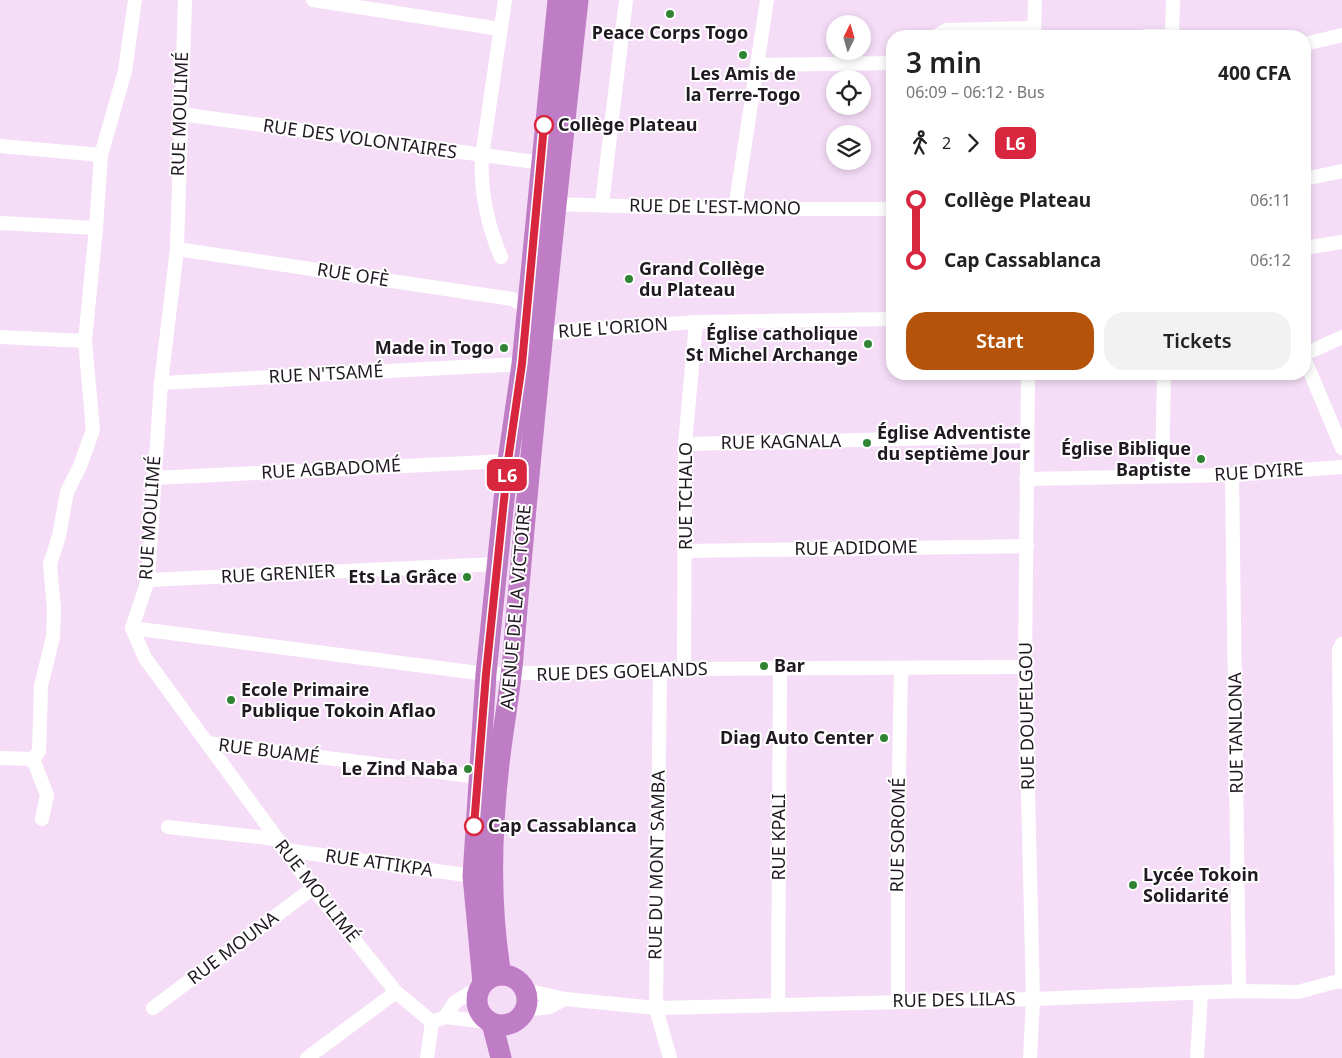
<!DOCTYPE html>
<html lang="en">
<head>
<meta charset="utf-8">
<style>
  :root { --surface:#fff; --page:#f2f2f2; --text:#222; --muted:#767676; --accent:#b45309 }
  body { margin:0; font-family:"Noto Sans",sans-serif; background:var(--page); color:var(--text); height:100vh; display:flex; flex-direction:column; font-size:19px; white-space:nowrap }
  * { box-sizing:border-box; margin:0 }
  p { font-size:16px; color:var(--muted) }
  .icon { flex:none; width:28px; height:28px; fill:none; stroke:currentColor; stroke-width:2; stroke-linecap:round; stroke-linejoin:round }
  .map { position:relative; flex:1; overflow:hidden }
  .details { position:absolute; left:886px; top:30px; width:425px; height:350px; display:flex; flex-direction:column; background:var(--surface); border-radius:20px; box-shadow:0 2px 8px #0003 }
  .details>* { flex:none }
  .badge { padding:0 10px; border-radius:8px; font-size:18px; line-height:32px }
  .needle { width:32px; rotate:5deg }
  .buttons { position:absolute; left:826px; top:15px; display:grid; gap:10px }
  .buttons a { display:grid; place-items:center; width:45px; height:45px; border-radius:50%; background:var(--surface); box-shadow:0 2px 8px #0003; font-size:25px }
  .map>.badge { position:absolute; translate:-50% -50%; box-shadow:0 0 0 2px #fff }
  .legs { display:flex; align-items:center; gap:8px; height:55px; padding:0 20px; font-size:16px }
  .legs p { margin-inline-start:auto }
  .head { display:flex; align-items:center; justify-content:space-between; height:85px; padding:0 20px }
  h1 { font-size:28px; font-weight:600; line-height:38px }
  .button { display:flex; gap:10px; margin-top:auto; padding:10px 20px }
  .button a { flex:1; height:58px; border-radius:20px; background:var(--accent); color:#fff; font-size:20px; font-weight:600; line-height:58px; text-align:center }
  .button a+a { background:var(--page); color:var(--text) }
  ul { padding:0 20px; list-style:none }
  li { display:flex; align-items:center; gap:18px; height:60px; font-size:19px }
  li i { display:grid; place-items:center; width:8px; height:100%; margin:0 6px; background:currentColor }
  li i::after { content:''; width:12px; height:12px; margin:-6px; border:4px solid; border-radius:50%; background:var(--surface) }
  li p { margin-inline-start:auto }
  li:first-child i { background:linear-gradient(#0000 50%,currentColor 0) }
  li:last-child i { background:linear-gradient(currentColor 50%,#0000 0) }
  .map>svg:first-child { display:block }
</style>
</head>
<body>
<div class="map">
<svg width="1342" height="1058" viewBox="0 0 1342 1058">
  <rect width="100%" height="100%" fill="#f5ddf7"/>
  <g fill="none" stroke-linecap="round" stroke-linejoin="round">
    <g stroke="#fff" stroke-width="14">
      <polyline points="185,0 177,249 161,383 148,580 132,628 145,658 313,888 396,992 432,1022"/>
      <polyline points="313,0 500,29"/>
      <polyline points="936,36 947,30 1034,28"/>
      <polyline points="1034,36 1035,0"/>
      <polyline points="1146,36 1172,36"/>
      <polyline points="1172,36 1173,0"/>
      <polyline points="1305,44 1342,35"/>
      <polyline points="757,65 892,63"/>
      <polyline points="180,114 550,164"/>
      <polyline points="0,146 101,155"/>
      <polyline points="1305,179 1342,171"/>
      <polyline points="548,204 735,209 892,209"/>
      <polyline points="602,204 626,0"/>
      <polyline points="735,209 767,0"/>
      <polyline points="0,223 96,228"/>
      <polyline points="1305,248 1342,242"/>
      <polyline points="177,249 512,299 528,307"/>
      <path d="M 501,257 C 488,226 480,190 482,156 L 505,0"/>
      <polyline points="544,333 696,322 892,319"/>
      <polyline points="0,337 85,341"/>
      <polyline points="1305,354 1342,337"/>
      <polyline points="1305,360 1342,448"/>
      <polyline points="1028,374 1025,667 1033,999 1030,1058"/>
      <polyline points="161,383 522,364"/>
      <polyline points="685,444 1026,436"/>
      <polyline points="1232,475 1239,991"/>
      <polyline points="1162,476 1164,374"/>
      <polyline points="153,478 508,461"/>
      <polyline points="1026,479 1232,475 1342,467"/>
      <polyline points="686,551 1027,546"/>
      <polyline points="148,580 497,564"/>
      <polyline points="132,628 486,674 684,669 1025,667"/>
      <polyline points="1342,644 1339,650 1342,982"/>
      <polyline points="684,669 685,444 696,322"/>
      <polyline points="660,670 656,1008 670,1058"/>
      <polyline points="207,743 479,777"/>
      <polyline points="0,758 33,759 39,751 41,686 53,637 54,609 50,564 59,536 67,492 80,466 93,430 85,341 96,228 101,155 125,71 135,0"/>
      <polyline points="33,759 47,795 42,819"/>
      <polyline points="168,827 276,839"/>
      <polyline points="285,850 473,876"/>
      <polyline points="525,990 565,999 656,1008 1033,999 1239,991 1298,992 1342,980"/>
      <polyline points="898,1001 898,827 901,668"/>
      <polyline points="778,1005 780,669"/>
      <polyline points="153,1008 313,888"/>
      <polyline points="525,1010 549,1007 565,999"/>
      <polyline points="445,1017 455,1002 480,987"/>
      <polyline points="432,1022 445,1017 488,1022"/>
      <polyline points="307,1058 396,992"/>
      <polyline points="427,1058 432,1022"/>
      <polyline points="1197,1058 1201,992"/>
    </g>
    <g stroke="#bf7dc5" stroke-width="21">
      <circle cx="502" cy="1000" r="25"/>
      <path d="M 501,975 C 489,905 491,834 499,764 C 503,728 510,693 513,657 C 531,437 554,219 578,0"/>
      <polyline points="483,983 473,876 486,674 508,461 522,364 558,0"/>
      <polyline points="492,1023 501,1058"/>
    </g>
  </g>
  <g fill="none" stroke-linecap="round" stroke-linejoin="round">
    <g stroke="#fff" stroke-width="11">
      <polyline id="line-1" points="474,826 486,674 508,461 522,364 544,125"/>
    </g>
    <use href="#line-1" stroke="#d7263d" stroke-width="8"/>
  </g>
  <g fill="#2f8534" stroke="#fff" stroke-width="2">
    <circle cx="670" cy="14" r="5"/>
    <circle cx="743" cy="55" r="5"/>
    <circle cx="629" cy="279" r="5"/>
    <circle cx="868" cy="344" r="5"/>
    <circle cx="504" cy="348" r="5"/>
    <circle cx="867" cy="443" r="5"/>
    <circle cx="1201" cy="459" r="5"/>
    <circle cx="467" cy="577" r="5"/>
    <circle cx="764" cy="666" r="5"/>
    <circle cx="231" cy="700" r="5"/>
    <circle cx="884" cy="738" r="5"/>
    <circle cx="468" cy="769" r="5"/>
    <circle cx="1133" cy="885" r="5"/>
  </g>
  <g fill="#fff" stroke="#d7263d" stroke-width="2.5">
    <circle cx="544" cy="125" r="9"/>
    <circle cx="474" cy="826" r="9"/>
  </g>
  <g text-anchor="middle" stroke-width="4" stroke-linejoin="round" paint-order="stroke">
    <g font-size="18" font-weight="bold" fill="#211922" stroke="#fff" text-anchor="end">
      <text x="670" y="39" text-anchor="middle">Peace Corps Togo</text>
      <text x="743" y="80" text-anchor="middle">Les Amis de<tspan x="743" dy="21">la Terre-Togo</tspan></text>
      <text x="639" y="275" text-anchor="start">Grand Collège<tspan x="639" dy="21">du Plateau</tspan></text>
      <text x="858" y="340">Église catholique<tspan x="858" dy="21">St Michel Archange</tspan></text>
      <text x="494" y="354">Made in Togo</text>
      <text x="877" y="439" text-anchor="start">Église Adventiste<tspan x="877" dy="21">du septième Jour</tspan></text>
      <text x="1191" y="455">Église Biblique<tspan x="1191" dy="21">Baptiste</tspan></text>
      <text x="457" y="583">Ets La Grâce</text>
      <text x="774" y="672" text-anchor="start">Bar</text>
      <text x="241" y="696" text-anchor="start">Ecole Primaire<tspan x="241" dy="21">Publique Tokoin Aflao</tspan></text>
      <text x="874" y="744">Diag Auto Center</text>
      <text x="458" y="775">Le Zind Naba</text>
      <text x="1143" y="881" text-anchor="start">Lycée Tokoin<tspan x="1143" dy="21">Solidarité</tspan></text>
    </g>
    <g font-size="18" fill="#211922" stroke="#fff">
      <text transform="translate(180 114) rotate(-88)" y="6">RUE MOULIMÉ</text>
      <text transform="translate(360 139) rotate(8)" y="6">RUE DES VOLONTAIRES</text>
      <text transform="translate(715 207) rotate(1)" y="6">RUE DE L'EST-MONO</text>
      <text transform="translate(353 275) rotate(9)" y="6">RUE OFÈ</text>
      <text transform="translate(613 328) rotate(-4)" y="6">RUE L'ORION</text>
      <text transform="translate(326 374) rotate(-3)" y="6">RUE N'TSAMÉ</text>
      <text transform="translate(781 442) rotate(-1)" y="6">RUE KAGNALA</text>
      <text transform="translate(331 469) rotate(-3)" y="6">RUE AGBADOMÉ</text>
      <text transform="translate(1259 472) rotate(-4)" y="6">RUE DYIRE</text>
      <text transform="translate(686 496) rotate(-90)" y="6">RUE TCHALO</text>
      <text transform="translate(150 518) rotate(-86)" y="6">RUE MOULIMÉ</text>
      <text transform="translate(856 548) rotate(-1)" y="6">RUE ADIDOME</text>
      <text transform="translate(278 574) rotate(-3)" y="6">RUE GRENIER</text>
      <text transform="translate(516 607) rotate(-85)" y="6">AVENUE DE LA VICTOIRE</text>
      <text transform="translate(622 672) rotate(-2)" y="6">RUE DES GOELANDS</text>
      <text transform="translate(1027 716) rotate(-91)" y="6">RUE DOUFELGOU</text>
      <text transform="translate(1236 733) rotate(-91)" y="6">RUE TANLONA</text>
      <text transform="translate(269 751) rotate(7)" y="6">RUE BUAMÉ</text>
      <text transform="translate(898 835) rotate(-89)" y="6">RUE SOROMÉ</text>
      <text transform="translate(779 837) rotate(-90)" y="6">RUE KPALI</text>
      <text transform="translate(379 863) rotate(8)" y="6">RUE ATTIKPA</text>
      <text transform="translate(657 865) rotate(-89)" y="6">RUE DU MONT SAMBA</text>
      <text transform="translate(317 891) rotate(52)" y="6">RUE MOULIMÉ</text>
      <text transform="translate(233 948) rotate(-37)" y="6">RUE MOUNA</text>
      <text transform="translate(954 1000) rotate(-1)" y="6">RUE DES LILAS</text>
    </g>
    <g font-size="18" font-weight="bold" fill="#211922" stroke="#fff" text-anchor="start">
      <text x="558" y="131">Collège Plateau</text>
      <text x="488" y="832">Cap Cassablanca</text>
    </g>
  </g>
</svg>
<div class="buttons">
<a><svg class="needle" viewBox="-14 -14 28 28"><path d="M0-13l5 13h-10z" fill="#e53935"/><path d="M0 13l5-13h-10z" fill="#767676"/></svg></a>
<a><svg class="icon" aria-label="locate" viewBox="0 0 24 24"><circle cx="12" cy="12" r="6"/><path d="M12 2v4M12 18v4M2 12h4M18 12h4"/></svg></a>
<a><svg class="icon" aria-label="layers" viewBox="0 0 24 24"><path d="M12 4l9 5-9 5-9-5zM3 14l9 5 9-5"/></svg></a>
</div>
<b class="badge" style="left:507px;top:475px;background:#d7263d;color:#fff">L6</b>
<section class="details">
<div class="head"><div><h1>3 min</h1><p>06:09 – 06:12 · Bus</p></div><b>400 CFA</b></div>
<div class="legs"><svg class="icon" aria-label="walk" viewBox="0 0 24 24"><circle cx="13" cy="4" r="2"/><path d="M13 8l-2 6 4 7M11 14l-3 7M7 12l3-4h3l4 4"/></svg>2<svg class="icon" aria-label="forward" viewBox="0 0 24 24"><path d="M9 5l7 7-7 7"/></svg><b class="badge" style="background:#d7263d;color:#fff">L6</b></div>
<ul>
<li><i style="color:#d7263d"></i><b>Collège Plateau</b><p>06:11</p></li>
<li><i style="color:#d7263d"></i><b>Cap Cassablanca</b><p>06:12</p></li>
</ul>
<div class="button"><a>Start</a><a>Tickets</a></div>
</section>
</div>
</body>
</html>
